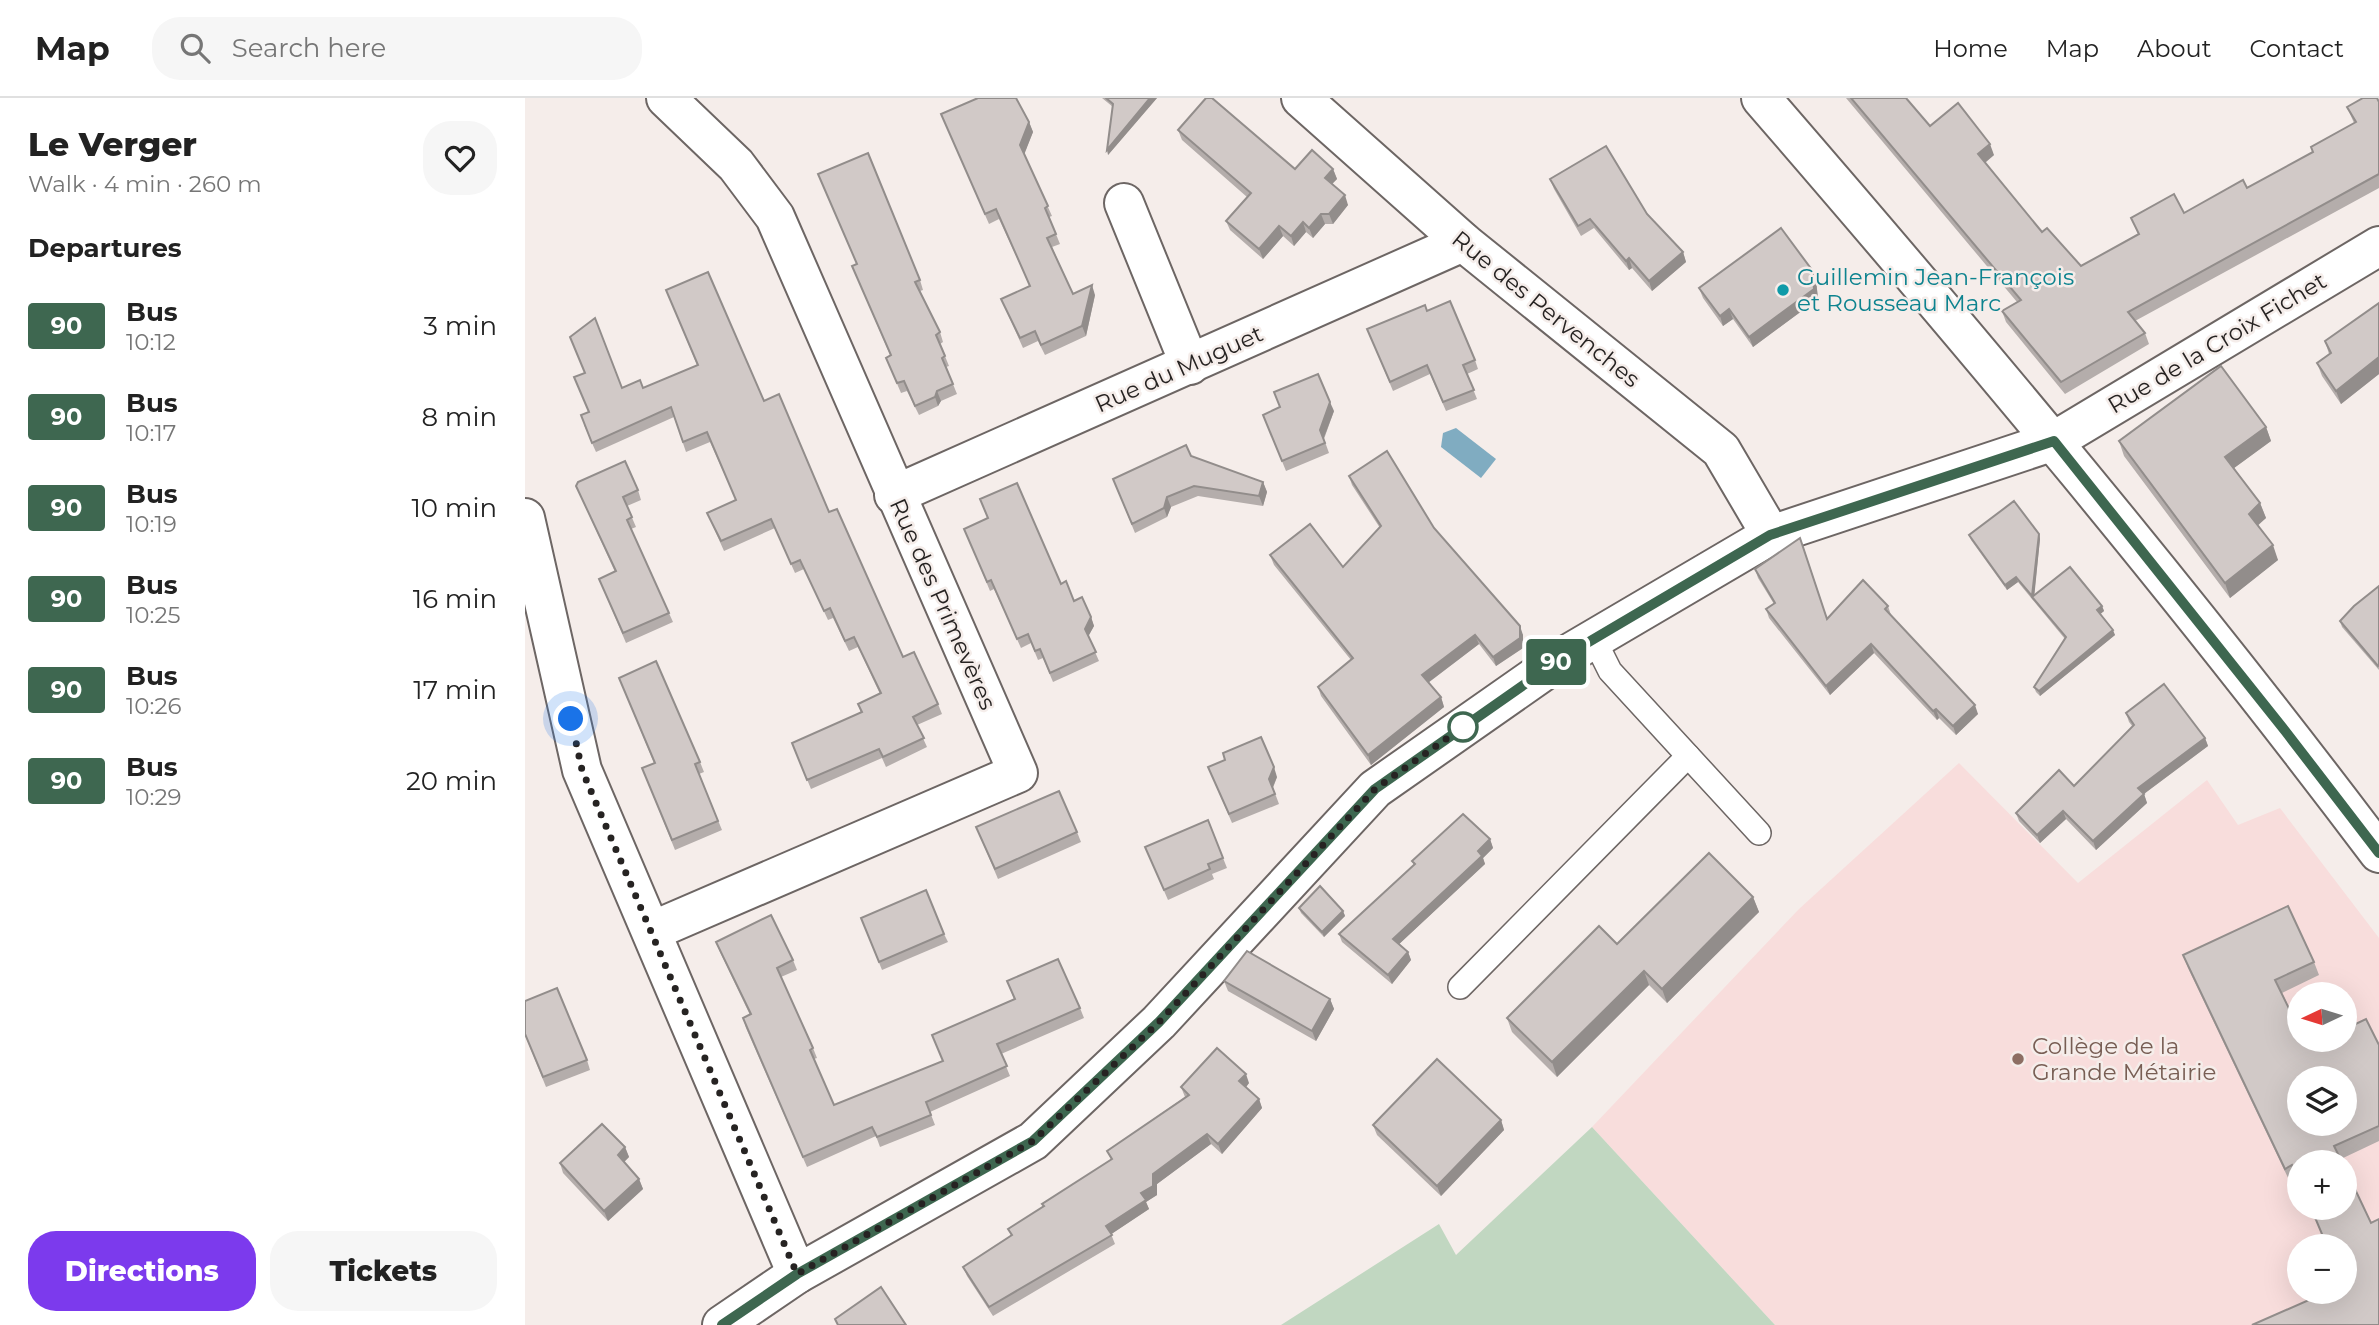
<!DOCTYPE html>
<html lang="en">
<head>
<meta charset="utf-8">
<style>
  :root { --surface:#fff; --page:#f6f6f6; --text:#222; --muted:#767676; --line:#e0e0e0; --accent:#7c3aed }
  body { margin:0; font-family:Montserrat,sans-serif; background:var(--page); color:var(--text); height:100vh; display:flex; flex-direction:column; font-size:26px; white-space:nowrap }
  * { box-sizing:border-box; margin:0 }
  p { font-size:23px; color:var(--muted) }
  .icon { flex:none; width:38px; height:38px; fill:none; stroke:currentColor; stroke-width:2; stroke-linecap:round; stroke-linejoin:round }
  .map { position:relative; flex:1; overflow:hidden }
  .panel { display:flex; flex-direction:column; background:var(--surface); width:525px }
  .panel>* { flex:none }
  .badge { padding:0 14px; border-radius:5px; font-size:24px; line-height:46px }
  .needle { width:46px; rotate:266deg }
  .tools { position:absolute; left:1762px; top:884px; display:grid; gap:14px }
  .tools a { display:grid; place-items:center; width:70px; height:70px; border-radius:50%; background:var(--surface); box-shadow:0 7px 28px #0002; font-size:35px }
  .you { position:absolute; width:35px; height:35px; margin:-18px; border:5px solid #fff; border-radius:50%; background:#1a73e8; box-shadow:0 0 0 10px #1a73e833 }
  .map>.badge { position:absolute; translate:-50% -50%; box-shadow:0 0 0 4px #fff }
  h2 { padding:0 28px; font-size:26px; line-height:63px }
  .round { display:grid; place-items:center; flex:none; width:74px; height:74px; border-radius:28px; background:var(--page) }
  .summary { display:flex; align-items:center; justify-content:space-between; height:119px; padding:0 28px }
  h1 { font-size:33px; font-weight:800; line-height:52px }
  .button { display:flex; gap:14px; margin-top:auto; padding:14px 28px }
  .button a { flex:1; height:80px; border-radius:28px; background:var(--accent); color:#fff; font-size:28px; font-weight:800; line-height:80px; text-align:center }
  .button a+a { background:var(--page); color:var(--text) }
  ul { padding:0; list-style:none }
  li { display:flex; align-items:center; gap:21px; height:91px; padding:0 28px }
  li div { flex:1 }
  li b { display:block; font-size:26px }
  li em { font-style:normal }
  li .badge { min-width:77px; font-weight:700; text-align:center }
  header { display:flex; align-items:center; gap:42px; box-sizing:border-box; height:98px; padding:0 35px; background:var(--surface); border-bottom:2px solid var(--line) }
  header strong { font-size:33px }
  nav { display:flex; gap:38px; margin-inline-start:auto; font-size:24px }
  .search { width:490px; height:63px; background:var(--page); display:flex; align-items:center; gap:18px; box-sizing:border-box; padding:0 24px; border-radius:28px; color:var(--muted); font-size:26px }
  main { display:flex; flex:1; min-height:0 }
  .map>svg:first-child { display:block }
</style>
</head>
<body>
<header>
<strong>Map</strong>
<div class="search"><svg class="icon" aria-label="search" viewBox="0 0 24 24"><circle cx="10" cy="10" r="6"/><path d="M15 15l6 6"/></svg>Search here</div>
<nav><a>Home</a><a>Map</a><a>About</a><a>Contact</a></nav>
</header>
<main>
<section class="panel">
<div class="summary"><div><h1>Le Verger</h1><p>Walk · 4 min · 260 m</p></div><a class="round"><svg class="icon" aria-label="heart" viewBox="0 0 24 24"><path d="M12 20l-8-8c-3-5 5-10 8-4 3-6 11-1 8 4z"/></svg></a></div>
<h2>Departures</h2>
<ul>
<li><span class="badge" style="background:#3e6750;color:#fff">90</span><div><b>Bus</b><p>10:12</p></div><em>3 min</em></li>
<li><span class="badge" style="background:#3e6750;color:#fff">90</span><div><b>Bus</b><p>10:17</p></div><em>8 min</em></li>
<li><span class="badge" style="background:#3e6750;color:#fff">90</span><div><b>Bus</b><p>10:19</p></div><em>10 min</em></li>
<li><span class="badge" style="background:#3e6750;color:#fff">90</span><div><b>Bus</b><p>10:25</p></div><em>16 min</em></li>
<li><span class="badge" style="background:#3e6750;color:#fff">90</span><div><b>Bus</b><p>10:26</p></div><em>17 min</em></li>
<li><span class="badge" style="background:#3e6750;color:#fff">90</span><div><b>Bus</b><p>10:29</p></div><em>20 min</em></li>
</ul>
<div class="button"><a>Directions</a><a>Tickets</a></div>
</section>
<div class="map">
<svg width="1854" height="1227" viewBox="0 0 1854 1227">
  <rect width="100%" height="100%" fill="#f5edea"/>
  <path fill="#f8dddc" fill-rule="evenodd" d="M 1434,665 L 1553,785 L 1682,682 L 1713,727 L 1755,710 L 1854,840 L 1854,1227 L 1250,1227 L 1067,1029 L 1274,811 ZM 1774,896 L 1820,896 L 1820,942 L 1774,942 ZM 1774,980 L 1820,980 L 1820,1026 L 1774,1026 ZM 1774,1064 L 1820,1064 L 1820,1110 L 1774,1110 ZM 1774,1148 L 1820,1148 L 1820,1194 L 1774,1194 Z"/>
  <polygon fill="#c1d7c1" points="1067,1029 1250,1227 756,1227 914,1126 931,1157"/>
  <polygon fill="#80acc1" points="931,330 971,361 956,380 916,349 918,335"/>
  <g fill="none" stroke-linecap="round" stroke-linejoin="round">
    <g stroke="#6d6664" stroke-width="26">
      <g id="lane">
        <polyline points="1069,541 1085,573 1234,735"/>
        <polyline points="935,889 1163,658"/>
      </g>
    </g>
    <g stroke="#6d6664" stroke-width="42">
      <g id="street">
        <polyline points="776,0 938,144 1196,352 1246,437"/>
        <polyline points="599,105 665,267"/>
        <polyline points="369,397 938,144"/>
        <polyline points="0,420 57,672 272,1176"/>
        <polyline points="127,833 493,675 250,119 211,67 141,0"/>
      </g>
    </g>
    <g stroke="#6d6664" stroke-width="42">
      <g id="secondary">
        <path d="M 1236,0 C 1449,246 1658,495 1854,755"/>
        <polyline points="197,1227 272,1176 508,1043 634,924 850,691 1040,558 1246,437 1529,343 1854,148"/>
      </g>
    </g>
    <use href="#lane" stroke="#fff" stroke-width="23"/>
    <use href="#street" stroke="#fff" stroke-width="38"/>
    <use href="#secondary" stroke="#fff" stroke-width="38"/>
  </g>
  <g fill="#b4adab">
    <polygon points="577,0 632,0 583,57 588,9"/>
    <polygon points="1321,0 1381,0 1405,28 1469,57 1460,65 1517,134 1556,168 1613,136 1606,120 1659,115 1722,90 1788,54 1786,49 1829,25 1822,9 1854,4 1854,90 1610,223 1620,235 1624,246 1540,296 1481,224 1477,213 1492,204"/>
    <polygon points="416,16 504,24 508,34 499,56 527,118 524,119 535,146 527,149 548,196 570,197 561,238 520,257 513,243 498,250 476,201 505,188 474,121 464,126"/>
    <polygon points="653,32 770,71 808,71 812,81 807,86 823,107 808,126 800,126 788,140 781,134 769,148 758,138 738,161 705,132 701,123 722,99 657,42"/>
    <polygon points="293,76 395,182 398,192 395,193 415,234 418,244 415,246 424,268 421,269 432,296 416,303 413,308 394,317 382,293 376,295 361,260 365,257 327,168 332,166"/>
    <polygon points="1025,81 1122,116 1158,154 1161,164 1127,193 1107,170 1104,172 1069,130 1056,138 1029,91"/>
    <polygon points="1291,182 1293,201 1228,249 1208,221 1198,228 1178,200 1174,190"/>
    <polygon points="141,192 239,303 304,414 378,559 413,606 417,616 392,627 402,649 361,669 357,660 286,691 267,645 336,615 333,606 355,596 333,549 324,553 308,520 303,522 279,471 270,475 250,430 199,453 182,415 211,402 185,344 161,354 149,319 71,354 59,327 64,314 49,279 97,290 118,290 172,267"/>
    <polygon points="1854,205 1854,276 1816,306 1797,278 1792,265 1804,256 1800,243"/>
    <polygon points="902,213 950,262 953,271 942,276 952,301 921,313 905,276 868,293 842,231"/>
    <polygon points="809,313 799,341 804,355 761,373 738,317"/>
    <polygon points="1741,329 1746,343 1709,370 1735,405 1741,420 1732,427 1753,462 1705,500 1599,358 1594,343"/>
    <polygon points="666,358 738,384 742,394 738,408 673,398 646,409 642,419 610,435 588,381"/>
    <polygon points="824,378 909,430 998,537 998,550 971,568 954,546 903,585 916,599 919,609 846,667 796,598 793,589 826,562 749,467 745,457 818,469 855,430 827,387"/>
    <polygon points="51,388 113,392 116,402 102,408 111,429 106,431 148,524 101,545 74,481 90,474"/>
    <polygon points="1514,436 1515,441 1509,497 1577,508 1579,513 1575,516 1590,537 1515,598 1511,594 1509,589 1540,541 1493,484 1482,492 1446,442 1444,437"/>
    <polygon points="443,440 536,486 549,503 566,519 569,528 563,538 574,563 528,584 518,560 513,562 506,545 496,550 469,491 465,493"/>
    <polygon points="1230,471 1302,520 1363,508 1366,517 1453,616 1431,637 1414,620 1412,622 1349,555 1305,597 1244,520 1241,511 1249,506 1233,480"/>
    <polygon points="1854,488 1854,572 1817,529 1815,523"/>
    <polygon points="94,580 175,664 179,674 174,676 197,732 150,752 121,680 129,665"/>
    <polygon points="1601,615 1680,640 1683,648 1619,696 1622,705 1571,752 1541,721 1515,745 1494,723 1491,715 1549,688 1608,629 1604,624"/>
    <polygon points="683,669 752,679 748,690 754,706 707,725"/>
    <polygon points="683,722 702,770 687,776 689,781 643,802 620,749"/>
    <polygon points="451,729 552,734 556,744 473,781"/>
    <polygon points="965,741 968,750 958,760 960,766 874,846 883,854 886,862 867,886 817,844 814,836 889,767 887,763"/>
    <polygon points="1228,799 1234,814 1142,905 1124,887 1032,979 987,934 982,920 1092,846"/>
    <polygon points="774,810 818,813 820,818 799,839 776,815"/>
    <polygon points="336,820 419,836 423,844 357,872"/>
    <polygon points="191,844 268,862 272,872 256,879 288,950 292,960 289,961 309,1007 418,963 407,937 489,901 482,883 555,910 559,920 476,956 485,978 405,1014 410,1027 355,1049 351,1038 282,1069 221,930 218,920 225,917 195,854"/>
    <polygon points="1658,857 1789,864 1794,877 1757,895 1783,948 1854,947 1854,1043 1816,1061 1774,1064 1774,1086 1772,1080 1765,1084 1663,870"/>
    <polygon points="699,883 805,901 809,911 791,943 703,893"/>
    <polygon points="0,937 62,962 65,972 21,989"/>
    <polygon points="724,985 721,989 734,1001 737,1010 697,1056 686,1046 632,1086 632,1097 621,1104 624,1111 586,1136 590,1146 468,1218 442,1178 438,1169 486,1138 483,1131 518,1109 517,1106 586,1062 582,1053 660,999 656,989"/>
    <polygon points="976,1022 979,1032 916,1098 852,1037 848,1027"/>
    <polygon points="100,1049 104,1059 99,1064 114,1081 118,1091 83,1123 38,1075 35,1065"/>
  </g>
  <g fill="#928d8b">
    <polygon points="625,0 632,0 583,57 582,52"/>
    <polygon points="504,24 508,34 499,57 495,47"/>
    <polygon points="1465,46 1469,57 1457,67 1453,56"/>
    <polygon points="808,71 812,81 803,90 800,80"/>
    <polygon points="820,97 823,107 808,126 804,116"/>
    <polygon points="796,116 800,126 788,140 784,130"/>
    <polygon points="778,124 781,134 769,148 766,138"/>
    <polygon points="754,128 758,138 738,161 734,151"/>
    <polygon points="1158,154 1161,164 1127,193 1124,183"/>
    <polygon points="1104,160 1107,170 1104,172 1101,163"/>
    <polygon points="1287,172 1291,182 1293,201 1228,249 1224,239"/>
    <polygon points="567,187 570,197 561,238 557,228"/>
    <polygon points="1204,211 1208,221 1198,228 1195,218"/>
    <polygon points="1854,259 1854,276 1816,306 1811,293"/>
    <polygon points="412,293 416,303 413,308 410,299"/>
    <polygon points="805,304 809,313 798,342 795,332"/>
    <polygon points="1741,329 1746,343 1705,373 1700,359"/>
    <polygon points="738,384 742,394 738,408 734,398"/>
    <polygon points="642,399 646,409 642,419 639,410"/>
    <polygon points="1735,405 1741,420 1729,431 1724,416"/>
    <polygon points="1514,436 1515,441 1509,501 1507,499 1509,503 1507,498"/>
    <polygon points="1748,447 1753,462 1705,500 1700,485"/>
    <polygon points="1491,479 1493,484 1482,492 1480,487"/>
    <polygon points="1577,508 1579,513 1573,518 1572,512"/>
    <polygon points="566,519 569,528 563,539 560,531"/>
    <polygon points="995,528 998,537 998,550 971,568 968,559"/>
    <polygon points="1588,532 1590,537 1515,598 1514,593"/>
    <polygon points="950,537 954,546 900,587 897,577"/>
    <polygon points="1346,546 1349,555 1305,597 1301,588"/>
    <polygon points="916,599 919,609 846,667 843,657"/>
    <polygon points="1450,607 1453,616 1431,637 1428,628"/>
    <polygon points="1411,611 1414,620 1412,622 1408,613"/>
    <polygon points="1680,640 1683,648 1616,698 1613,690"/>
    <polygon points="749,669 752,679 747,691 744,681"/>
    <polygon points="1619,696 1622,705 1571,752 1568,743"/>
    <polygon points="1538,713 1541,721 1515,745 1512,737"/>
    <polygon points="965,741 968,750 958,760 960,766 871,849 868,841"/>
    <polygon points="1228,799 1234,814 1142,905 1137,891"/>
    <polygon points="818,813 820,818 799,839 797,834"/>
    <polygon points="883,854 886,862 867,886 863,877"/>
    <polygon points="1119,873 1124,887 1032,979 1027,964"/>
    <polygon points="805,901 809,911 791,943 787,933"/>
    <polygon points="721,976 724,985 718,993 714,983"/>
    <polygon points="734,1001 737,1010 697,1056 693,1046"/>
    <polygon points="976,1022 979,1032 916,1098 912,1088"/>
    <polygon points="682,1036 686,1046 632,1086 632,1097 621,1104 624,1111 585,1137 581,1128 628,1076"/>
    <polygon points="100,1049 104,1059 96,1067 93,1057"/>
    <polygon points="114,1081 118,1091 83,1123 79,1113"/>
  </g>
  <g fill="#d1c9c7" stroke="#928d8b" stroke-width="2" fill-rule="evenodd">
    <polygon points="453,0 491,0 504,24 495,47 523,108 520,110 531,136 522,140 548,196 567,187 557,228 516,247 510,233 495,240 476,201 505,188 471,111 460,116 416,16"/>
    <polygon points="581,0 625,0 582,52 588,6"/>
    <polygon points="681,0 687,0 770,71 787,52 808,71 800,80 820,97 804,116 796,116 784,130 778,124 766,138 754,128 734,151 701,123 726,95 653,32"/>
    <polygon points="1326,0 1381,0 1405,28 1433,5 1465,46 1453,56 1517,134 1522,130 1556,168 1614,136 1606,120 1649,96 1659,115 1718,82 1722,90 1788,54 1786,49 1831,24 1822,9 1838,0 1852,0 1854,4 1854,76 1603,214 1620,235 1536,284 1477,213 1496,202"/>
    <polygon points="1081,48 1122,116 1158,154 1124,183 1104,160 1101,163 1065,121 1053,128 1025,81"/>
    <polygon points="343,55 395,182 390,184 415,234 411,237 420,258 417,260 428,286 412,293 410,299 390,308 379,283 372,285 361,260 366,257 327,168 332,166 293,76"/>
    <polygon points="1256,130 1287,172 1289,191 1224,239 1204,211 1195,218 1174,190"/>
    <polygon points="183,174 239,303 254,296 304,414 312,411 378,559 389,554 413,606 388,619 399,640 358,659 354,651 282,682 267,645 337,614 333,606 356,595 329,539 320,543 305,510 299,513 275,462 266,466 246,421 196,443 182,415 211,402 182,334 158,344 146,309 67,345 56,317 64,314 49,279 60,275 45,239 70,220 97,290 115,282 118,290 173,267 141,192"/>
    <polygon points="925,203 950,262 938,267 949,292 918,304 902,267 865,284 842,231 900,207 902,213"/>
    <polygon points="1854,205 1854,259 1811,293 1792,265 1806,255 1800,243"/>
    <polygon points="1696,268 1741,329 1700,359 1735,405 1724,416 1748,447 1700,485 1594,343"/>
    <polygon points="793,276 805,304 795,332 800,345 757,363 738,317 755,309 749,294"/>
    <polygon points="661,347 666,358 738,384 734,398 669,388 642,399 639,410 607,426 588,381"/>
    <polygon points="862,353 909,430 995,528 995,540 968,559 950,537 897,577 916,599 843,657 793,589 828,560 745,457 785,426 818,469 856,428 824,378"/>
    <polygon points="100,363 113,392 98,399 107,419 102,422 144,515 98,535 74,481 91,473 51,388 53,384"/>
    <polygon points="492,385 536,486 541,483 549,503 557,499 566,519 560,531 571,554 525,575 515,551 510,553 503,536 492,541 466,482 462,484 439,431 463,420 455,401"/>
    <polygon points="1489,403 1514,436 1507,498 1491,479 1480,487 1444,437"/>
    <polygon points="1275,440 1302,521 1338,482 1363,508 1360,511 1450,607 1428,628 1411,611 1408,613 1346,546 1301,588 1241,511 1250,505 1230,471"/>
    <polygon points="1545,469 1577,508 1572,512 1588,532 1514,593 1509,589 1541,539 1507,499"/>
    <polygon points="1854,488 1854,567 1853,568 1815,523 1829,508"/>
    <polygon points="131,563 175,664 170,666 193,723 147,742 117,670 130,665 94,580"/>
    <polygon points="1639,586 1680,640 1613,690 1619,696 1568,743 1538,713 1512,737 1491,715 1534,672 1549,688 1609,627 1601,615"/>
    <polygon points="736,639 749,669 744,681 750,696 704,716 683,669 700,662 698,655"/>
    <polygon points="534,693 552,734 470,771 451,729"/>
    <polygon points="938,716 965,741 953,753 957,758 868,841 883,854 863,877 814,836 890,766 887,763"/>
    <polygon points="683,722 698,760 683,766 685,771 639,792 620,749"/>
    <polygon points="1184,755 1228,799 1137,891 1119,873 1027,964 982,920 1074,828 1092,846"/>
    <polygon points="795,788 818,813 797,834 774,810"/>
    <polygon points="401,792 419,836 354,864 336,820"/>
    <path d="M 1763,808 L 1789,864 L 1750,882 L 1774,931 L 1774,942 L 1780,942 L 1783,948 L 1797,942 L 1820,942 L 1820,931 L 1841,921 L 1854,947 L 1854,1028 L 1809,1048 L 1817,1064 L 1774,1064 L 1774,1084 L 1767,1067 L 1760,1071 L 1658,857 ZM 1774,980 L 1820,980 L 1820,1026 L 1774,1026 Z"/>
    <polygon points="246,817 268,862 252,870 288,950 285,952 309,1007 418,963 407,937 490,901 482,883 533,861 555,910 472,946 482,968 401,1004 406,1017 352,1039 347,1029 278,1059 218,920 226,916 191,844"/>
    <polygon points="722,853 805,901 787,933 699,883"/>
    <polygon points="32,890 62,962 18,979 0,936 0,903"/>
    <polygon points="692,950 721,976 714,983 734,1001 693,1046 682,1036 628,1076 628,1088 616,1095 621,1102 581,1128 587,1137 464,1209 438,1169 487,1137 483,1131 519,1108 517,1106 587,1061 582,1053 664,997 656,989"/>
    <polygon points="912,961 976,1022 912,1088 848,1027"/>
    <polygon points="77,1026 100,1049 93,1057 114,1081 79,1113 35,1065"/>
    <polygon points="1820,1070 1846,1125 1854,1121 1854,1227 1727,1227 1802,1194 1820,1194 1820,1148 1802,1148 1786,1110 1820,1110"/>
    <polygon points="356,1189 381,1227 313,1227 310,1221"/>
  </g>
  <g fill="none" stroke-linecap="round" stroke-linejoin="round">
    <g stroke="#fff" stroke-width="16">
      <polyline id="line" points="197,1227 272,1176 508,1043 634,924 850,691 1040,558 1245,437 1529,343 1761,634 1854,755"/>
    </g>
    <use href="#line" stroke="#3e6750" stroke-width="10"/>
    <polyline stroke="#262322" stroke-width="7" stroke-dasharray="0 12.6" points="46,621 57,672 272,1176 508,1043 634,924 850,691 938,629"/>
  </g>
  <circle fill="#0f9aa8" stroke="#f5edea" stroke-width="2.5" cx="1258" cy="192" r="7"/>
  <circle fill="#fff" stroke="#3e6750" stroke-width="3.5" cx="938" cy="629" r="14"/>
  <circle fill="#8d6e63" stroke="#f5edea" stroke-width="2.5" cx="1493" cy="961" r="7"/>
  <g text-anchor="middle" stroke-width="5" stroke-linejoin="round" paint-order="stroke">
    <g font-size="23" fill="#0d838f" stroke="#f5edea" text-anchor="start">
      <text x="1272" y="187">Guillemin Jean-François<tspan x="1272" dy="26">et Rousseau Marc</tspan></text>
    </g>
    <g font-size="23" fill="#262322" stroke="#f5edea">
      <text transform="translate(1021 211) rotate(39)" y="8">Rue des Pervenches</text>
      <text transform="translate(1692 245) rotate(-31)" y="8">Rue de la Croix Fichet</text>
      <text transform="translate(654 271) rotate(-24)" y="8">Rue du Muguet</text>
      <text transform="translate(418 506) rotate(66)" y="8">Rue des Primevères</text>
    </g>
    <g font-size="23" fill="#785e54" stroke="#f5edea" text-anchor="start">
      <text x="1507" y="956">Collège de la<tspan x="1507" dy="26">Grande Métairie</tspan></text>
    </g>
  </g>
</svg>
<div class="tools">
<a><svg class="needle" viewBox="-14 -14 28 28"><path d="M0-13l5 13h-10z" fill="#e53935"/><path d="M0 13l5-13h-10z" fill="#767676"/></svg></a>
<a><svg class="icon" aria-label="layers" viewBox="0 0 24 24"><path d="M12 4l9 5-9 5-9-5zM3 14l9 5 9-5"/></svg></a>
<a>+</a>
<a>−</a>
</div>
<div class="you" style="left:46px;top:621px"></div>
<b class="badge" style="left:1031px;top:564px;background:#3e6750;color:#fff">90</b>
</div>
</main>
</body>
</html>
